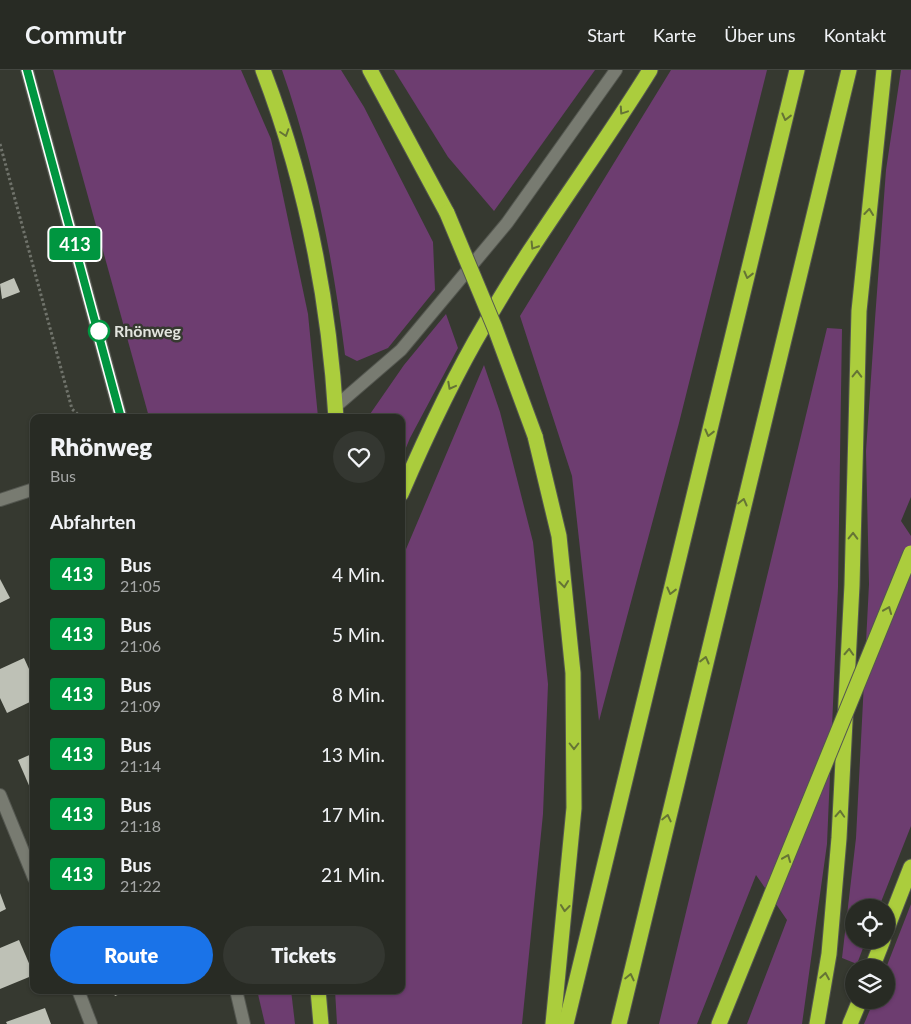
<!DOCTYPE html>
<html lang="de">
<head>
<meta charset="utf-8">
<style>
  :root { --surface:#282b24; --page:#343731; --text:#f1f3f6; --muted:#a5a7a6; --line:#444741; --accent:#1a73e8 }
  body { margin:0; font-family:Lato,sans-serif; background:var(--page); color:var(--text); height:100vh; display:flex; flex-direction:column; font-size:19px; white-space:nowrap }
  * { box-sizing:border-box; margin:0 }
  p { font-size:16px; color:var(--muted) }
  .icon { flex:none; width:28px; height:28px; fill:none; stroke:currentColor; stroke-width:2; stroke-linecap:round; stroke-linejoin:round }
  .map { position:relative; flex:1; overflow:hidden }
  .side { position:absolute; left:30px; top:344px; width:375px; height:580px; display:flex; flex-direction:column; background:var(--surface); border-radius:10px; box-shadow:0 1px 4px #0004,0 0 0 1px var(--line) }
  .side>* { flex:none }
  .badge { padding:0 10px; border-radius:4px; font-size:18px; line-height:32px }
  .tools { position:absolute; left:845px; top:829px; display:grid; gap:10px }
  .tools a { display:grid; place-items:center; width:50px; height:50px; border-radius:50%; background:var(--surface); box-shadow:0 1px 4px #0004,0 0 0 1px var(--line); font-size:25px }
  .map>.badge { position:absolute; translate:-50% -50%; box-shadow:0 0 0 2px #fff }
  h2 { padding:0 20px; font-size:19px; line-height:45px }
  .round { display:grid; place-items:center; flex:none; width:52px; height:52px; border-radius:26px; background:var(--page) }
  .head { display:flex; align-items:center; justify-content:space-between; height:85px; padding:0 20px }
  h1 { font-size:24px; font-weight:800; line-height:38px }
  .cta { display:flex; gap:10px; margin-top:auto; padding:10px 20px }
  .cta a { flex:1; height:58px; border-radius:30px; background:var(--accent); color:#fff; font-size:20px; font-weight:800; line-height:58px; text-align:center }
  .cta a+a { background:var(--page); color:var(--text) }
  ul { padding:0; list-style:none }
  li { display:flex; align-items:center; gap:15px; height:60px; padding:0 20px }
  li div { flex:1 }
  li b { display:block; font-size:19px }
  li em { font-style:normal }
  li .badge { min-width:55px; font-weight:700; text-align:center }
  header { display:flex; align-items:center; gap:30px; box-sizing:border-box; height:70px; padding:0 25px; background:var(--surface); border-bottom:1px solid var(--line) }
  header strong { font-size:24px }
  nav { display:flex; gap:28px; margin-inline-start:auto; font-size:18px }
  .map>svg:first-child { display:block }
</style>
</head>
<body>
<header>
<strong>Commutr</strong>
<nav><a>Start</a><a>Karte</a><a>Über uns</a><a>Kontakt</a></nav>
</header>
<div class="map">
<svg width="911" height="954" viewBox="0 0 911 954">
  <rect width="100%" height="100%" fill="#363930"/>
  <g fill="#6d3d70">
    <polygon points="53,0 241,0 271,69 308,244 318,347 149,347"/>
    <path d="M 282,0 L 341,0 L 364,37 L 433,172 L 435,220 L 388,278 L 357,291 L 345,285 C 333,189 314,91 282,0 Z"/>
    <polygon points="394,0 595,0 494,141 448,87"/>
    <polygon points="671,0 767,0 679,353 599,651 572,406 520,246"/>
    <polygon points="901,0 911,0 911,427 901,451 911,466 911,756 879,837 854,838 854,870 866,870 857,894 842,888 856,768 869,514 866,381 875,249 886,100"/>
    <polygon points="446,244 458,278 410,368 401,390 401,348 368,347 404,295"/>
    <polygon points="827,258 842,259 838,517 827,774 802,954 747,954 787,850 756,805 697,954 659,954"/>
    <polygon points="484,295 500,342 533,472 548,614 543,744 522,954 337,954 335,920 401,920 401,491"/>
    <polygon points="911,834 911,954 864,954 874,930 886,930 886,898"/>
    <polygon points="257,920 291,920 295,954 265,954"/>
  </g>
  <g fill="#bec1b6">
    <polygon points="14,208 20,222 2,229 0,214"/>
    <polygon points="0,509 10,528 0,533"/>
    <polygon points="24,588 34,610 34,630 7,643 0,628 0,599"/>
    <polygon points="34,683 34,727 18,690"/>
    <polygon points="0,823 6,839 0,842"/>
    <polygon points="19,870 34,905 0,919 0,878"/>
    <polygon points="112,920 130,920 115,926"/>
    <polygon points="45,938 51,954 7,954 6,952"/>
  </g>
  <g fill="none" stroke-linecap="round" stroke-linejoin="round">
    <g stroke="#545750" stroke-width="14">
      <g id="minor">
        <polyline points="27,0 121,348"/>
        <polyline points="335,337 401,280 507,153 616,0"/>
        <polyline points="0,430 34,419"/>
        <polyline points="0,725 34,808"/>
        <polyline points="78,920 91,954"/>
        <polyline points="236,920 244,954"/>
      </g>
    </g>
    <g stroke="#545750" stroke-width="17">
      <g id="highway">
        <path d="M 263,0 C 305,110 329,230 336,348"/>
        <polyline points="370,0 447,143"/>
        <polyline points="535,366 559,466 573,603 574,738 553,954"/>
        <path d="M 401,424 C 426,366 453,308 485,254 C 535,166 597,86 650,0"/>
        <polyline points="886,861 911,797"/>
        <polyline points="872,898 883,870"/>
        <polyline points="318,920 321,954"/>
        <polyline points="566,954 797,0"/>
        <polyline points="619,954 849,0"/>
        <polyline points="719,954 768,833"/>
        <polyline points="817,954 829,884 839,768 852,515 859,241 884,0"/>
        <polyline points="850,954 860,930"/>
      </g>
    </g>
    <polyline stroke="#70736b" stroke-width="3" stroke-dasharray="2.5 2.5" stroke-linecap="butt" points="0,74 72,339 82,348"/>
    <use href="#minor" stroke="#787b71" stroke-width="12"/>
    <use href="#highway" stroke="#abcd3d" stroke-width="15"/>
    <g stroke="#545750" stroke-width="17" stroke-linecap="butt">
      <g id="highway-bridge">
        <polyline points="447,143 495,258 535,366"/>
        <polyline points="768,833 911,483"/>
      </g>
    </g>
    <use href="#highway-bridge" stroke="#abcd3d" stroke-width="15"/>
  </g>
  <defs><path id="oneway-chevron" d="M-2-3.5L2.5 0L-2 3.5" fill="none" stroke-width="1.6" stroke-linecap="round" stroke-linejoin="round" transform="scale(1.25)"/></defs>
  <g stroke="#657435">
    <use href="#oneway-chevron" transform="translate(623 41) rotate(124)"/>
    <use href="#oneway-chevron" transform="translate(786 47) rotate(104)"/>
    <use href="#oneway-chevron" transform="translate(285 63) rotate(72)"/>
    <use href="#oneway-chevron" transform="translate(869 142) rotate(-84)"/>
    <use href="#oneway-chevron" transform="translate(534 176) rotate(122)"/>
    <use href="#oneway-chevron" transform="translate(748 205) rotate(104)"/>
    <use href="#oneway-chevron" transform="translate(857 304) rotate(-89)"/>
    <use href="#oneway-chevron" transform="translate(451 316) rotate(118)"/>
    <use href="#oneway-chevron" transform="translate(709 363) rotate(104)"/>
    <use href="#oneway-chevron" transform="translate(743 432) rotate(-76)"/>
    <use href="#oneway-chevron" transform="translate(853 466) rotate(-89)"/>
    <use href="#oneway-chevron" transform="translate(564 514) rotate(84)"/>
    <use href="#oneway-chevron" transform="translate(671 521) rotate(104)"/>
    <use href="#oneway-chevron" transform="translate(888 540) rotate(-68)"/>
    <use href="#oneway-chevron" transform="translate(849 582) rotate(-87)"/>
    <use href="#oneway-chevron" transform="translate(705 590) rotate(-76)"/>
    <use href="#oneway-chevron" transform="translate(574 676) rotate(90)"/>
    <use href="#oneway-chevron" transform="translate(840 744) rotate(-87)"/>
    <use href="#oneway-chevron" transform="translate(667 748) rotate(-77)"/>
    <use href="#oneway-chevron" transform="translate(787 788) rotate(-68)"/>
    <use href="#oneway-chevron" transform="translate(565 838) rotate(96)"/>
    <use href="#oneway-chevron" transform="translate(825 906) rotate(-81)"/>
    <use href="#oneway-chevron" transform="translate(630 907) rotate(-77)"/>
  </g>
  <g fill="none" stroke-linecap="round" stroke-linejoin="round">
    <g stroke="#fff" stroke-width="11">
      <polyline id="line" points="27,0 121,348"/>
    </g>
    <use href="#line" stroke="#009640" stroke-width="8"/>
  </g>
  <circle fill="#fff" stroke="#009640" stroke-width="2.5" cx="99" cy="261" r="10"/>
  <g text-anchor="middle" stroke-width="5" stroke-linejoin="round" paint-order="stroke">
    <g font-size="16" font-weight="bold" fill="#e3e5df" stroke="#363930" text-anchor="start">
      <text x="114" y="267">Rhönweg</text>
    </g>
  </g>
</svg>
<div class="tools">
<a><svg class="icon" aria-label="locate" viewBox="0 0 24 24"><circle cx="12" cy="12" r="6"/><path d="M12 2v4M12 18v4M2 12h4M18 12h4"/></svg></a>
<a><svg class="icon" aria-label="layers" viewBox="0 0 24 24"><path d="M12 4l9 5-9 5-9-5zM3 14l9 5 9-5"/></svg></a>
</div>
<b class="badge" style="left:75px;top:174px;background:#009640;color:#fff">413</b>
<section class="side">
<div class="head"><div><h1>Rhönweg</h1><p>Bus</p></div><a class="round"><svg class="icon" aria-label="heart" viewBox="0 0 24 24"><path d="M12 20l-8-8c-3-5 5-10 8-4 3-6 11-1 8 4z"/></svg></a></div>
<h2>Abfahrten</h2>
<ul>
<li><span class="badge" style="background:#009640;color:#fff">413</span><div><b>Bus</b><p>21:05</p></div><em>4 Min.</em></li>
<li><span class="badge" style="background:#009640;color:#fff">413</span><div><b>Bus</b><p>21:06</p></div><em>5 Min.</em></li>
<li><span class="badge" style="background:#009640;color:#fff">413</span><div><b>Bus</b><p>21:09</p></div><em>8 Min.</em></li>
<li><span class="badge" style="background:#009640;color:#fff">413</span><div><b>Bus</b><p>21:14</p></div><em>13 Min.</em></li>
<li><span class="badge" style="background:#009640;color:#fff">413</span><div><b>Bus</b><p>21:18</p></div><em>17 Min.</em></li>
<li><span class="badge" style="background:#009640;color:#fff">413</span><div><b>Bus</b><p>21:22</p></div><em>21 Min.</em></li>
</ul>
<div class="cta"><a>Route</a><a>Tickets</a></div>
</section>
</div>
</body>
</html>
